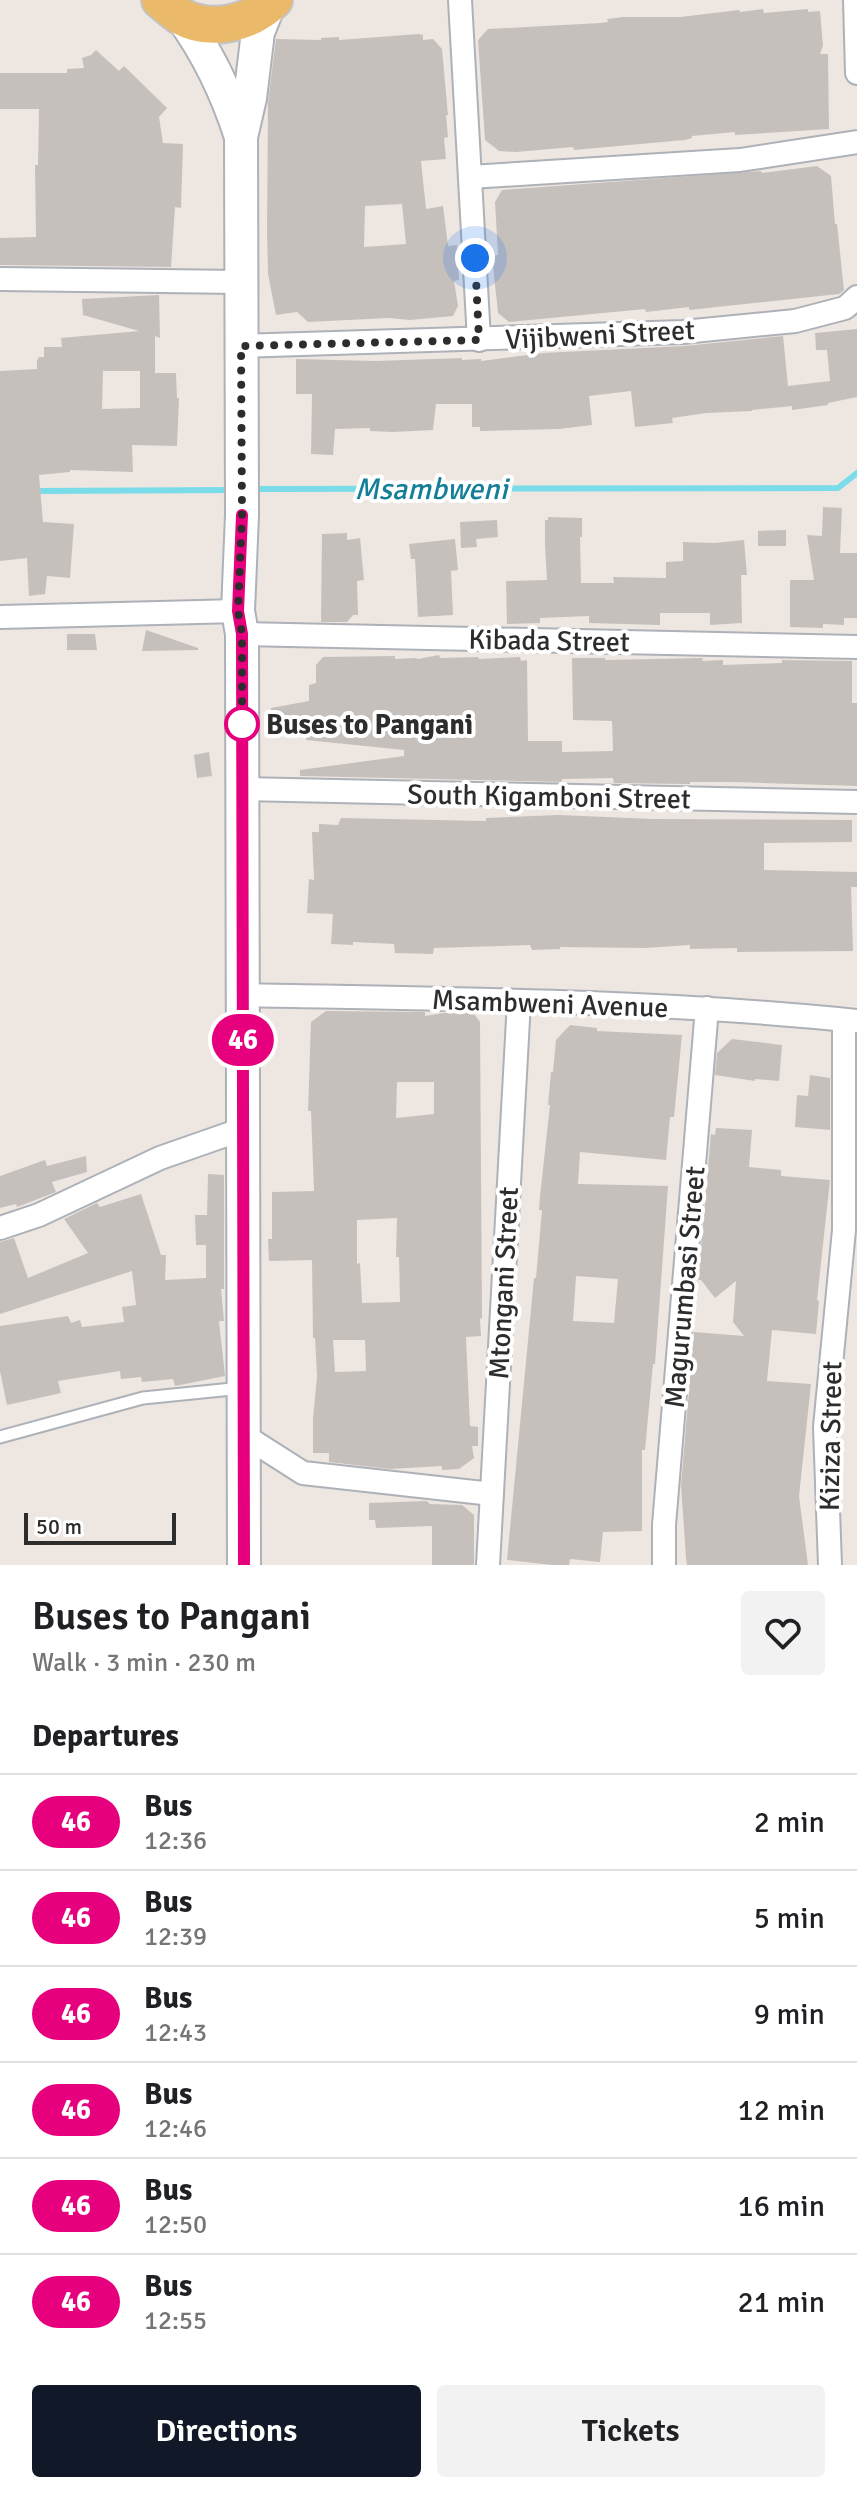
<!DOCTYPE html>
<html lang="en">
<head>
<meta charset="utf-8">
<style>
  :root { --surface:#fff; --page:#f2f2f2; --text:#202124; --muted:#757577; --line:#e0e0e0; --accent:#111827 }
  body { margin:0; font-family:Signika,sans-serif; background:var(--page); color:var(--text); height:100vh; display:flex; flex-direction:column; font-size:30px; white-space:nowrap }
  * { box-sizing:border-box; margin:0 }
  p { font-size:26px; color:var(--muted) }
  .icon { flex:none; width:44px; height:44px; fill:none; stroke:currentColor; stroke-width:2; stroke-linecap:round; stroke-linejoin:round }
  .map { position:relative; height:1565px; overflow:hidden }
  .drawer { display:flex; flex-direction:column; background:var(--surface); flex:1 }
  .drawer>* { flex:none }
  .badge { padding:0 16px; border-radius:26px; font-size:28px; line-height:52px }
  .scale { position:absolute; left:24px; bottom:20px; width:152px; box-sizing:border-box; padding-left:8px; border:4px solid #2d2d2d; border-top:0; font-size:22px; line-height:28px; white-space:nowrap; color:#2d2d2d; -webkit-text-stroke:6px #fff; paint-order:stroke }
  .you { position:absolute; width:40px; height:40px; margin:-20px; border:6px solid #fff; border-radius:50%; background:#1a73e8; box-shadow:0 0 0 12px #1a73e833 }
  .map>.badge { position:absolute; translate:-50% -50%; box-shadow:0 0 0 4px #fff }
  h2 { padding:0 32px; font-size:30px; line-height:72px }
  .round { display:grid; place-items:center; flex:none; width:84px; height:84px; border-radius:8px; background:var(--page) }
  .summary { display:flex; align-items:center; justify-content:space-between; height:136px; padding:0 32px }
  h1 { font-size:38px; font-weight:600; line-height:60px }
  .button { display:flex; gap:16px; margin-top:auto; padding:16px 32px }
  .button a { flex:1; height:92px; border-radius:8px; background:var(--accent); color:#fff; font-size:32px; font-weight:600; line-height:92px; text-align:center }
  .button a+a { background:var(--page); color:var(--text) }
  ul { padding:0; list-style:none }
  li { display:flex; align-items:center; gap:24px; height:96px; padding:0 32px; border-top:2px solid var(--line) }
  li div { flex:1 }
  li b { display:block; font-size:30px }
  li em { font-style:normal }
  li .badge { min-width:88px; font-weight:700; text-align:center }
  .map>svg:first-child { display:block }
</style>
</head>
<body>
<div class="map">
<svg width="857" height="1565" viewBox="0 0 857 1565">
  <rect width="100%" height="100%" fill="#eee6e1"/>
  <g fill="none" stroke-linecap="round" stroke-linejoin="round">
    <g stroke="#7adce9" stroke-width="6">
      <polyline points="251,489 838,488 857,473"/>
      <polyline points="35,491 232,490"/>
    </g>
  </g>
  <g fill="#c6c0bd" fill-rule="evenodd">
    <polygon points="763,9 764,13 808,9 808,12 820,11 823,46 820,54 828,54 829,129 735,135 735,132 692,136 692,138 685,140 574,150 573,147 516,152 499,151 485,140 478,40 488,29 600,23 608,22 607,19 624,17 680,17 739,10 740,12"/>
    <path d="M 419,34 L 423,35 L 423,40 L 433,39 L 442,49 L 448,115 L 446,115 L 448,137 L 444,138 L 446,159 L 421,161 L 426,209 L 443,206 L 448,246 L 457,245 L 459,280 L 454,281 L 458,306 L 453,316 L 410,320 L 389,318 L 308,322 L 297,312 L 276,315 L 268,274 L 267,232 L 268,102 L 276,39 L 321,40 L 321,38 L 339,37 L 339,40 ZM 402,204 L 406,244 L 364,247 L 365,206 Z"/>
    <polygon points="96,50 119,71 124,66 167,108 159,117 163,143 183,144 181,208 175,207 171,267 0,265 0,238 36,237 35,165 38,165 39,109 0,109 0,73 67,73 67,69 84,68 82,58 91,55"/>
    <polygon points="817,166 831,176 835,224 837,224 844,290 839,294 689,310 689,307 646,312 645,309 509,322 498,313 492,256 498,255 495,202 502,190 761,171 762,173"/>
    <path d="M 159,295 L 160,338 L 155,336 L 155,373 L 176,373 L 177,398 L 179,398 L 177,446 L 132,445 L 133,472 L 70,470 L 70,472 L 39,475 L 43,522 L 74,524 L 70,578 L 47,576 L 45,594 L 29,596 L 27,558 L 0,561 L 0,371 L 37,369 L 37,360 L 39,357 L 44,357 L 44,347 L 62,347 L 61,338 L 139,331 L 83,315 L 82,299 ZM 103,371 L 140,371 L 140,408 L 102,409 Z"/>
    <polygon points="857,329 857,397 828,403 828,405 792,410 792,406 752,410 752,411 706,413 672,418 673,423 635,427 631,391 589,396 592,425 559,429 480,431 480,427 472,427 472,404 436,404 433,430 393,432 370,431 370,428 335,429 333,455 311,454 312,394 296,394 296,359 376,361 462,358 462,360 481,359 481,361 543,353 684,346 783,336 788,386 830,381 827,350 816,350 815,333"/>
    <polygon points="823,507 842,508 840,553 857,553 857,618 844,618 844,625 823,624 823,628 790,627 790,580 814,580 807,535 822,536"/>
    <polygon points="548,517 582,518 582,537 580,537 581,583 614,583 613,577 666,578 666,562 683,561 683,542 714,543 744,540 747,575 741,575 742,623 710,625 710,613 660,613 660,625 589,623 589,616 540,618 540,623 507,624 506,581 547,580 545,544 545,520 548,520"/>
    <polygon points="497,520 498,537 476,539 477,547 461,548 460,522"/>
    <polygon points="786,530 786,546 758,546 758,531"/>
    <polygon points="347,533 347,540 360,538 364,580 357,581 358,615 353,615 347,622 321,622 322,534"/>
    <polygon points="455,539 458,570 451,571 453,615 418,617 415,559 411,559 409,544"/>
    <polygon points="146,630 198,648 198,650 142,651"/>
    <polygon points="67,634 95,634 97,650 67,650"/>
    <polygon points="439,655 440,658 478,657 479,659 520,657 521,661 527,660 528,741 562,741 562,752 613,751 612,721 573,720 572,658 605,658 605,660 703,658 702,661 723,660 723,665 782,663 782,660 852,661 852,703 857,703 857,786 734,782 690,782 690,784 683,784 614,783 613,778 562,779 562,782 302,776 300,776 300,770 404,756 404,750 306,740 308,721 269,734 271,708 309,701 309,685 316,683 316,665 323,657 395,656 395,659 415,658 418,659"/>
    <polygon points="209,752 212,776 197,778 194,755"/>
    <polygon points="559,815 654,819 852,820 852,842 764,843 764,870 857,872 857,887 851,887 853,951 737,952 737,948 690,949 690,945 645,948 560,947 560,949 532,950 530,945 434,948 433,954 395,953 394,944 353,942 353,945 331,944 333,914 307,913 309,879 314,880 312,832 319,832 319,824 338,825 341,818 486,821 486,818"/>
    <path d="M 326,1011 L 425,1012 L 425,1016 L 443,1013 L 473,1013 L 480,1022 L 482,1318 L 480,1319 L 481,1336 L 466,1337 L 470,1426 L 478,1427 L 478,1446 L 472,1446 L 474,1458 L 459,1469 L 442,1470 L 442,1466 L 390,1469 L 329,1462 L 329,1453 L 313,1453 L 313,1419 L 317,1376 L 315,1338 L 313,1338 L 312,1260 L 269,1261 L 268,1239 L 272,1239 L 272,1192 L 314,1191 L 311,1111 L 308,1111 L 311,1022 ZM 397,1082 L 434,1082 L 434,1114 L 396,1118 ZM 397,1218 L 396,1257 L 399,1257 L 400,1302 L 362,1303 L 360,1263 L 357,1264 L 357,1220 ZM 333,1340 L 365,1340 L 366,1371 L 335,1372 Z"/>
    <path d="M 570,1025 L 597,1028 L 597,1031 L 682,1035 L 674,1117 L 670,1117 L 666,1160 L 580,1152 L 578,1184 L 668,1186 L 655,1364 L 653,1364 L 645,1450 L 642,1450 L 642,1531 L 603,1532 L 600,1562 L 570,1559 L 569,1565 L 552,1565 L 507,1560 L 534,1278 L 536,1278 L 542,1210 L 539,1210 L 540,1196 L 550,1105 L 548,1105 L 551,1072 L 553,1072 L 556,1040 ZM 576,1276 L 618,1279 L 614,1323 L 573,1321 Z"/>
    <polygon points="732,1039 782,1045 779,1081 755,1079 755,1081 715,1075 717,1053"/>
    <polygon points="810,1075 830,1078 830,1130 795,1127 797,1095 808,1096"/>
    <polygon points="716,1128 752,1130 749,1167 781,1170 781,1176 830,1180 817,1300 819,1301 816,1334 772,1330 767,1381 811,1384 799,1496 808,1565 687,1565 686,1558 681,1485 694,1332 744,1336 733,1322 736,1281 715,1298 701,1280 698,1280 711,1134 715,1135"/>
    <polygon points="86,1156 87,1172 52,1182 56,1192 17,1207 16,1204 0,1208 0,1176 45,1160 47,1166"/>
    <polygon points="208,1174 224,1175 224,1289 221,1289 224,1321 219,1321 225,1376 175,1386 173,1379 142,1382 141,1377 121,1379 120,1371 58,1381 61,1393 7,1405 0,1371 0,1326 68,1316 71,1323 80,1320 82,1327 124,1322 122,1307 136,1305 132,1271 0,1314 0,1242 14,1238 28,1278 88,1253 64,1219 97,1203 100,1207 141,1194 161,1255 166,1255 165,1280 206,1278 206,1245 196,1245 195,1215 207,1215"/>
    <polygon points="427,1501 430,1504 462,1505 474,1515 474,1565 432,1565 432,1526 376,1528 375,1520 369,1520 369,1503"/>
  </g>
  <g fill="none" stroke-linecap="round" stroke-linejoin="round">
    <g stroke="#adb1b8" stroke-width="15">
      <polyline id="lane" points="0,1437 143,1398 242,1388"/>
    </g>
    <g stroke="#adb1b8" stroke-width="26">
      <g id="street">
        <polyline points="460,0 479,340"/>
        <polyline points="855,0 857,73"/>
        <polyline points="470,177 740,160 857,142"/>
        <polyline points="0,279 241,282"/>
        <polyline points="241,346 683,332 795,321 845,308 857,297"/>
        <polyline points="0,617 238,611"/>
        <polyline points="242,634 857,647"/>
        <polyline points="242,789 857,802"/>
        <path d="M 243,995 C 448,999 653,1000 857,1021"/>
        <polyline points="0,1228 39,1215 160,1158 243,1129"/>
        <polyline points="245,1436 303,1473 492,1494"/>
        <polyline points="488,1565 519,1001"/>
        <polyline points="664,1565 664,1525 707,1008"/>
        <polyline points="830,1565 825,1427 844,1230 844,1020"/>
      </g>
    </g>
    <g stroke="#adb1b8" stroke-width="36">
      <g id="secondary">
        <path d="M 181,16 C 208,53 227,93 241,137"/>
        <polyline points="244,1565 242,634 238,611 242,515 241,137 250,98 258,32 268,7"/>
      </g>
    </g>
    <g stroke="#c4c4c4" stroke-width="40">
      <path id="primary" d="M 160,0 C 166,5 173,11 180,16 C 210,33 250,24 274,0"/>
    </g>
    <use href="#lane" stroke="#fff" stroke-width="11"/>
    <use href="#street" stroke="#fff" stroke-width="22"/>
    <use href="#secondary" stroke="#fff" stroke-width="32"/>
    <use href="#primary" stroke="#eab969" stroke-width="36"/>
  </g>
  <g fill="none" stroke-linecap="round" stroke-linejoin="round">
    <g stroke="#fff" stroke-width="18">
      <polyline id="line" points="242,515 238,611 242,634 244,1565"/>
    </g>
    <use href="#line" stroke="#e6007e" stroke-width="12"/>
    <polyline stroke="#2d2d2d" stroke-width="8" stroke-dasharray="0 14.4" points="242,724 242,727 242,634 238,611 242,515 241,346 479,340 475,258"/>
  </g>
  <circle fill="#fff" stroke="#e6007e" stroke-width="4" cx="242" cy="724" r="16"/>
  <g text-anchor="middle" stroke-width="8" stroke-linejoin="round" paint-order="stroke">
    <g font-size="28" fill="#2d2d2d" stroke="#fff">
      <text transform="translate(600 334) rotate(-3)" y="10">Vijibweni Street</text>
      <text transform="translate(549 640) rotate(1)" y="10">Kibada Street</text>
      <text transform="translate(549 796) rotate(1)" y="10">South Kigamboni Street</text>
      <text transform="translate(550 1003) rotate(2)" y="10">Msambweni Avenue</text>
      <text transform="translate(503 1283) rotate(-87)" y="10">Mtongani Street</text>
      <text transform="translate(684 1287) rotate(-85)" y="10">Magurumbasi Street</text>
      <text transform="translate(830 1436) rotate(-89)" y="10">Kiziza Street</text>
    </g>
    <g font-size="28" font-weight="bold" fill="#2d2d2d" stroke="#fff" text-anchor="start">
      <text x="266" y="734">Buses to Pangani</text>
    </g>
    <g font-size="30" font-style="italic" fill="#157f99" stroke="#fff">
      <text x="431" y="499">Msambweni</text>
    </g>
  </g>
</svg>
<div class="scale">50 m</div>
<div class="you" style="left:475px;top:258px"></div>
<b class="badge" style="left:243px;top:1040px;background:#e6007e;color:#fff">46</b>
</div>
<section class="drawer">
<div class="summary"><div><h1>Buses to Pangani</h1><p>Walk · 3 min · 230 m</p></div><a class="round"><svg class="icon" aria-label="heart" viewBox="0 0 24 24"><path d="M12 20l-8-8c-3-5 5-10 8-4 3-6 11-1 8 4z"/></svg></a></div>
<h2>Departures</h2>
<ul>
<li><span class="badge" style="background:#e6007e;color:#fff">46</span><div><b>Bus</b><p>12:36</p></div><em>2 min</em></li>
<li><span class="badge" style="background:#e6007e;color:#fff">46</span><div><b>Bus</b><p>12:39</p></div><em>5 min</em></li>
<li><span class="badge" style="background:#e6007e;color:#fff">46</span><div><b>Bus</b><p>12:43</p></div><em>9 min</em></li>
<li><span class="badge" style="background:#e6007e;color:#fff">46</span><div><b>Bus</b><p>12:46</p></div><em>12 min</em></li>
<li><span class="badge" style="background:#e6007e;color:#fff">46</span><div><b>Bus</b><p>12:50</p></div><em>16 min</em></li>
<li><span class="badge" style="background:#e6007e;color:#fff">46</span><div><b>Bus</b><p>12:55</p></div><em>21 min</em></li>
</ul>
<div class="button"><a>Directions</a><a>Tickets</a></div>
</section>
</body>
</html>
